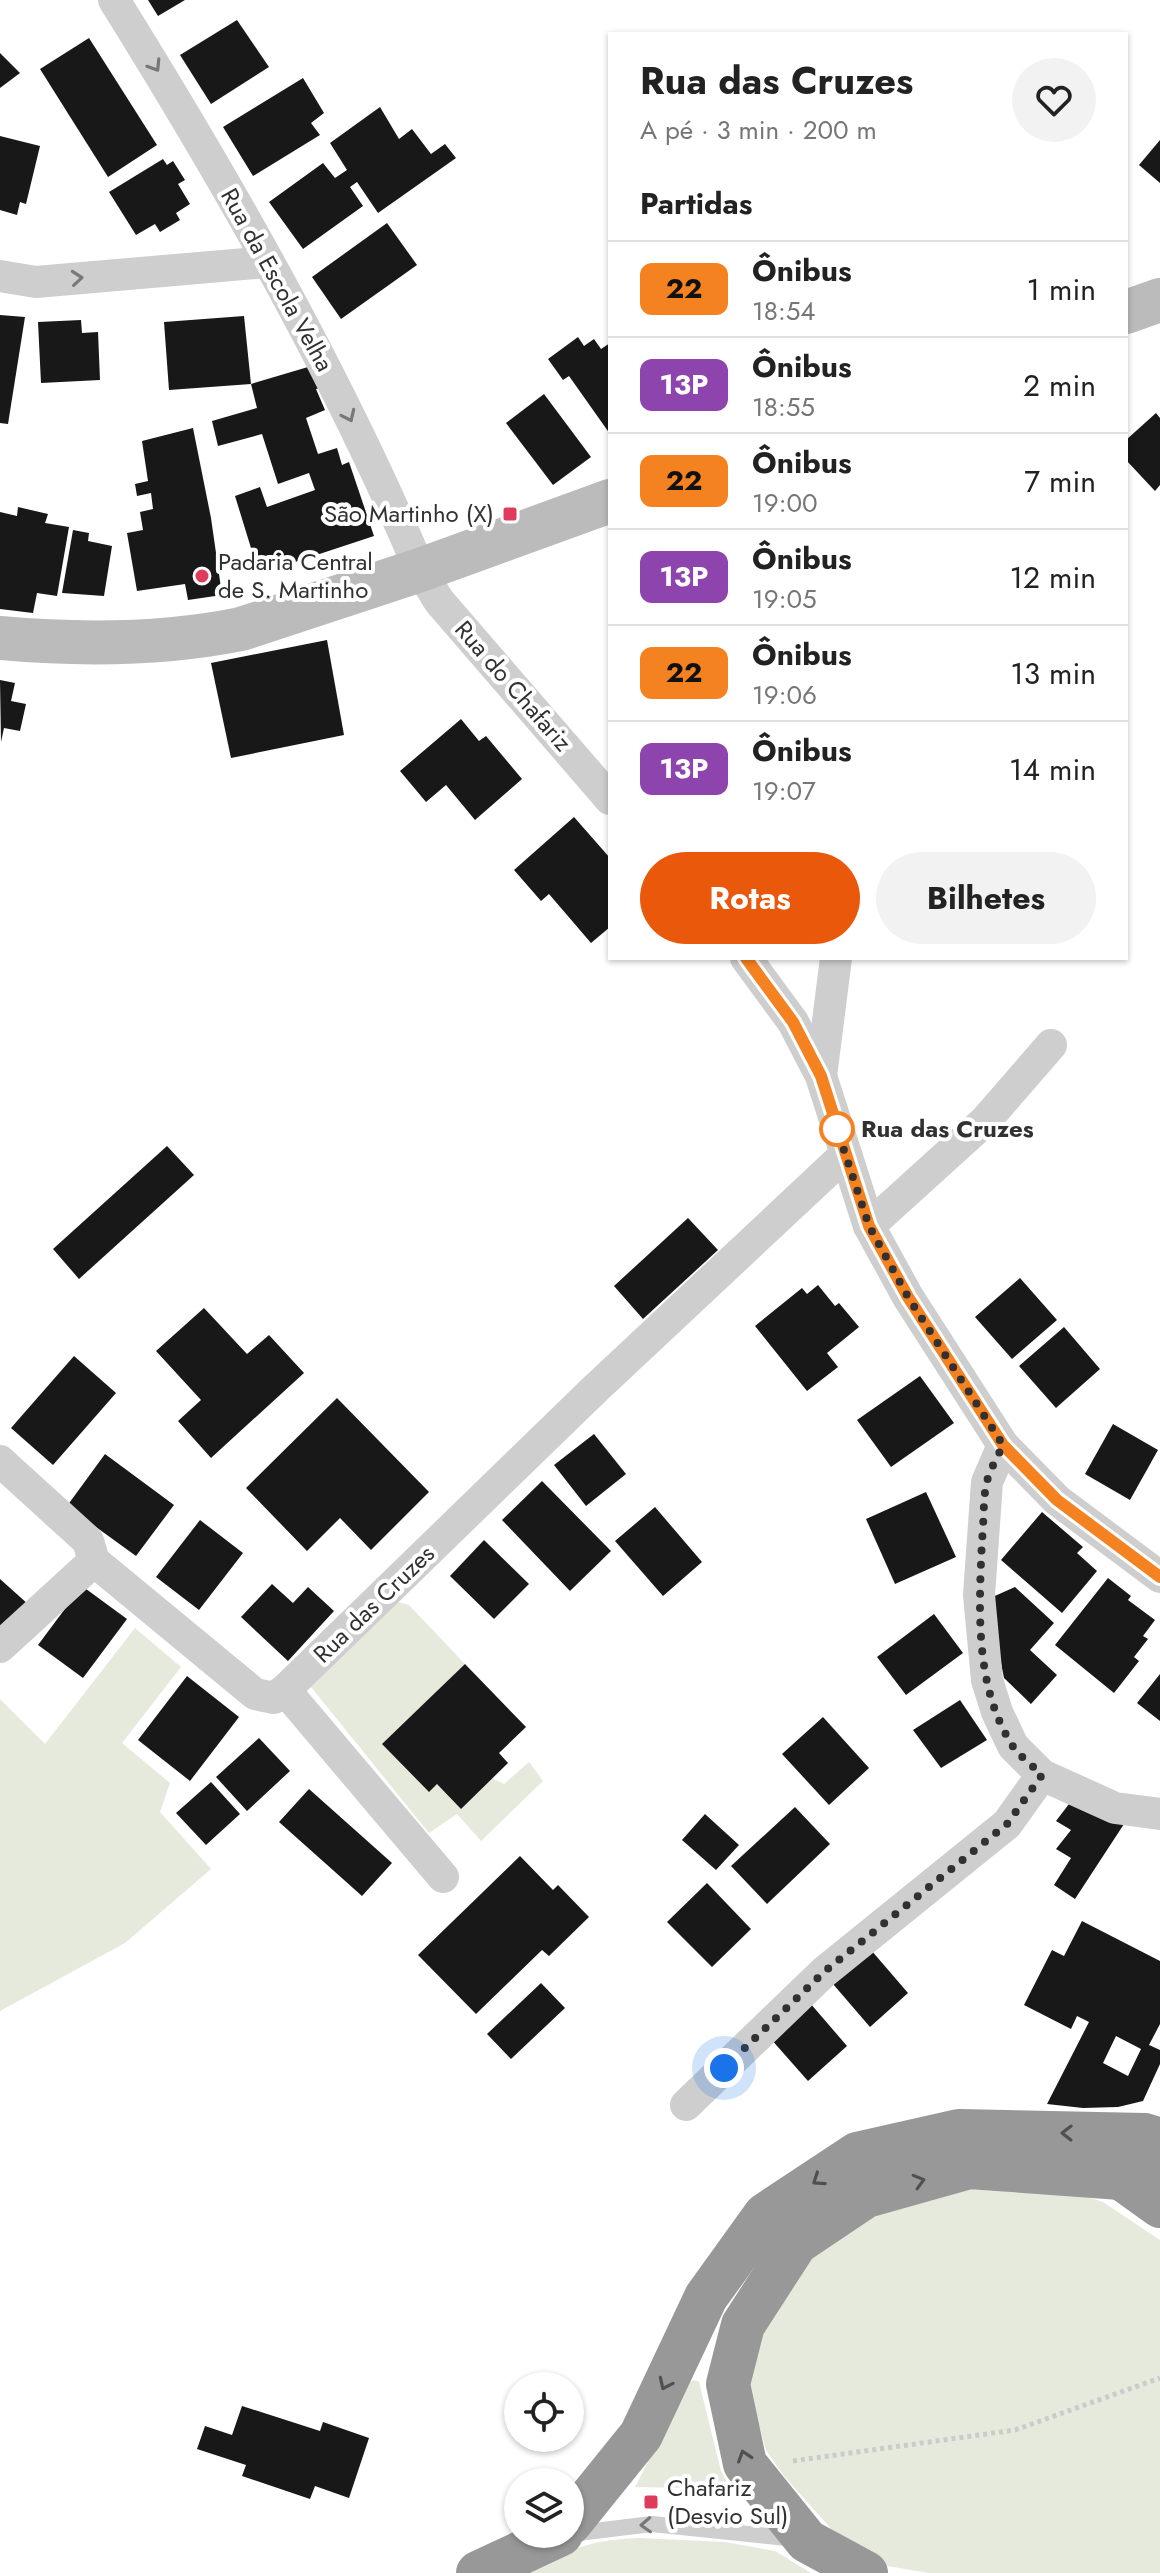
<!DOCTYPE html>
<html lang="pt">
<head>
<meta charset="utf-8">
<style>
  :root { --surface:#fff; --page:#f2f2f2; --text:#222; --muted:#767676; --line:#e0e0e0; --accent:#ea580c }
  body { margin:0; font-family:Jost,sans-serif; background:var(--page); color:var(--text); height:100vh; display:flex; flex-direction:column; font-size:30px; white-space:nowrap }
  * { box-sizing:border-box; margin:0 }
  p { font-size:26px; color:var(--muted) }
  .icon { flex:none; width:44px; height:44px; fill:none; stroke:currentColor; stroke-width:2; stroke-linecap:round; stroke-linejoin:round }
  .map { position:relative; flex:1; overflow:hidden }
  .side { position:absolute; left:608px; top:32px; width:520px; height:928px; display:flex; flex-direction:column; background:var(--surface); border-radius:0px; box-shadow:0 2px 6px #0004 }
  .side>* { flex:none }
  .badge { padding:0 16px; border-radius:12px; font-size:28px; line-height:52px }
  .buttons { position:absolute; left:504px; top:2372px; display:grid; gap:16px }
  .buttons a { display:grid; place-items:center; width:80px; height:80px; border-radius:50%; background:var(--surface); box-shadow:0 2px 6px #0004; font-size:40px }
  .you { position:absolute; width:40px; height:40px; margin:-20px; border:6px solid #fff; border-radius:50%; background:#1a73e8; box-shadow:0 0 0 12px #1a73e833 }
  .map>.badge { position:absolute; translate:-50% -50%; box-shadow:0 0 0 4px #fff }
  h2 { padding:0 32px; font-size:30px; line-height:72px }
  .round { display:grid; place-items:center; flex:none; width:84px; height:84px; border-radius:42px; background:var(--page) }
  .summary { display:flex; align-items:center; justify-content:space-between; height:136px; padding:0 32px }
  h1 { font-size:38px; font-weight:700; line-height:60px }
  .cta { display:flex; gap:16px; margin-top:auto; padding:16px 32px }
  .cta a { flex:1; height:92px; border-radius:48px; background:var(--accent); color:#fff; font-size:32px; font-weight:700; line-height:92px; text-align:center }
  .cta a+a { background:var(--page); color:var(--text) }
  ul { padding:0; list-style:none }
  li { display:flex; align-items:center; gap:24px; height:96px; padding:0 32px; border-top:2px solid var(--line) }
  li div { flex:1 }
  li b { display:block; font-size:30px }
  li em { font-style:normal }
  li .badge { min-width:88px; font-weight:700; text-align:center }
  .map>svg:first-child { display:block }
</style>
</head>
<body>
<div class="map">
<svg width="1160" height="2573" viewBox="0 0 1160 2573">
  <rect width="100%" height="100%" fill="#fff"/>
  <g fill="#e5eadd">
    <polygon points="398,1602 409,1605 465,1664 383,1745 428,1791 437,1784 492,1778 504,1784 529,1762 543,1781 481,1841 457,1814 429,1833 311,1687"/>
    <polygon points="135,1628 181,1667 122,1743 170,1783 160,1812 211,1869 125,1943 0,2011 0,1699 45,1744"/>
    <polygon points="934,2188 1074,2193 1103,2202 1160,2240 1160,2573 929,2573 881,2565 841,2540 784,2476 766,2450 748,2386 753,2353 781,2294 820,2249 874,2216"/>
    <polygon points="694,2380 699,2382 721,2471 731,2489 635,2487 690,2382"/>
    <path d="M 639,2538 L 725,2542 L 775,2551 L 811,2573 L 522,2573 C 568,2551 586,2540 639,2538 Z"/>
  </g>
  <g fill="#181818" fill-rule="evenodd">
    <polygon points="148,0 185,0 158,16"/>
    <polygon points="237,20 269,67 211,104 180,55"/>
    <polygon points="89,38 157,145 108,177 40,69"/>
    <polygon points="0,53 20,73 0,88"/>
    <polygon points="303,78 324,113 311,123 320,135 253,176 223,127"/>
    <polygon points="380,107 399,139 412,129 431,154 445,144 456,158 378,213 357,182 350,187 363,206 303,249 269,202 323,163 335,178 347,170 330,143"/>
    <polygon points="0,136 40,146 26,204 20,202 17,215 0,210"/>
    <polygon points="1160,140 1160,183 1139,165"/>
    <polygon points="163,159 167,165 173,161 185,180 178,184 190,204 176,213 180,220 160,232 155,224 136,235 109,192"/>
    <polygon points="387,223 417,265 341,319 312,277"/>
    <polygon points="0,315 25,317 8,424 0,423"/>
    <polygon points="244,316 251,384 169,390 164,322"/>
    <polygon points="81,320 82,333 98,332 100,380 41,383 38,322"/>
    <polygon points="578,337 584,346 594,339 601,349 610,343 610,434 569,376 563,380 548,359"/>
    <polygon points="308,367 320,388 316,389 325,410 306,418 318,454 337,448 342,465 349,462 374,536 259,574 235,496 260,487 267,507 315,490 309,473 278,484 262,434 218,446 212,421 257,408 251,384"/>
    <polygon points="544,394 591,457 553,485 506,423"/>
    <polygon points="1156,413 1160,418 1160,485 1155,491 1126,460 1126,440"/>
    <polygon points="193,428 211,518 222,595 188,600 185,584 137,591 127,533 143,530 140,512 153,509 151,493 137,496 135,484 148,481 142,441"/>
    <polygon points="18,507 48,514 45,523 69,527 57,596 37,593 33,613 0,609 0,512 17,516"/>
    <polygon points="73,530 89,533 88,541 112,546 104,596 62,593"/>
    <polygon points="327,640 344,735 231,758 211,663"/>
    <polygon points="0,680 15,683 11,701 26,704 20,731 4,728 1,742"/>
    <polygon points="461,719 479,741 486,736 522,779 475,820 446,785 426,802 400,771"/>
    <polygon points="574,817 610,858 610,927 591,943 549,894 541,901 514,870"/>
    <polygon points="167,1146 194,1175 79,1279 53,1249"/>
    <polygon points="688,1218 718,1250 643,1319 614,1286"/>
    <polygon points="1020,1278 1057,1320 1012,1359 975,1317"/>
    <polygon points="818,1285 835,1306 839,1303 859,1327 827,1353 838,1367 807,1391 755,1326 802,1288 807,1294"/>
    <polygon points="204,1308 247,1354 269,1335 304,1373 211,1458 178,1421 201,1400 156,1351"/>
    <polygon points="1064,1327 1100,1369 1056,1408 1019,1366"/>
    <polygon points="74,1356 116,1393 53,1465 11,1428"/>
    <polygon points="920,1376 954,1423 891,1467 857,1420"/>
    <polygon points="337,1398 429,1492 371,1550 340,1518 307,1551 246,1488"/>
    <polygon points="1113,1424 1158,1450 1130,1500 1085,1474"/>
    <polygon points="594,1434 626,1474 586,1506 554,1465"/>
    <polygon points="105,1454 174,1505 136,1556 67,1506"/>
    <polygon points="542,1481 611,1551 570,1591 502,1520"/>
    <polygon points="926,1492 956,1557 895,1584 866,1519"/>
    <polygon points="655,1507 702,1562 663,1596 615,1541"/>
    <polygon points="1042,1512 1083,1547 1077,1553 1097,1571 1062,1613 1001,1560"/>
    <polygon points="200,1520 243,1553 199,1610 156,1577"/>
    <polygon points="484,1540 529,1584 494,1619 450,1576"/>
    <polygon points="1108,1578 1131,1596 1128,1600 1155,1620 1143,1636 1148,1639 1134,1657 1139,1661 1114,1693 1055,1645"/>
    <polygon points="0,1579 29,1605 0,1637"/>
    <polygon points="272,1584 293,1603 308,1587 334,1611 288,1661 241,1617"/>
    <polygon points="82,1586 127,1619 83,1678 38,1645"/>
    <polygon points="1015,1587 1054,1623 1030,1650 1057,1675 1031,1704 1004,1678 988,1599"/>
    <polygon points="934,1614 963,1653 906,1695 877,1657"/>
    <polygon points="465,1664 526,1727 499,1753 508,1763 461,1809 437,1784 429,1792 382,1744"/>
    <polygon points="1160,1674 1160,1721 1137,1703"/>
    <polygon points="187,1676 239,1717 190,1781 138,1740"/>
    <polygon points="960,1700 987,1740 941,1768 913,1730"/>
    <polygon points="823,1717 869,1768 829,1805 782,1754"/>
    <polygon points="259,1738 290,1771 247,1811 216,1777"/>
    <polygon points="211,1782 240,1814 206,1845 176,1813"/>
    <polygon points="309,1789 392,1863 362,1896 279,1822"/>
    <polygon points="1072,1800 1124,1824 1075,1899 1054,1885 1071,1858 1056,1849 1071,1830 1056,1821"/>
    <polygon points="795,1807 830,1844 767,1904 731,1866"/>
    <polygon points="705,1814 739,1845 716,1870 682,1840"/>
    <polygon points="520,1856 553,1890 558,1885 589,1917 549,1956 542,1950 476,2014 418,1955"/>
    <polygon points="707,1883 751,1929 712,1967 667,1922"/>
    <path d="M 1082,1921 L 1160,1961 L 1160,2024 L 1149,2045 L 1160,2050 L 1160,2064 L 1143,2101 L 1118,2107 L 1083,2108 L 1047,2104 L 1089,2022 L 1077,2016 L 1071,2029 L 1024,2005 L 1052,1950 L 1064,1956 ZM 1116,2036 L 1141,2049 L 1128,2076 L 1103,2063 Z"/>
    <polygon points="871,1950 908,1993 870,2027 833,1984"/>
    <polygon points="541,1983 565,2008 511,2059 487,2034"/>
    <polygon points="810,2003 847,2046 808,2081 770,2038"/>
    <polygon points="242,2406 320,2431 323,2422 369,2438 349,2498 315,2486 310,2499 242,2476 246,2465 197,2449 205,2426 232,2435"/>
  </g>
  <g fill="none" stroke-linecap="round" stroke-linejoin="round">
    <polyline stroke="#cbcbcb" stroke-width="5" stroke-dasharray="4 4" stroke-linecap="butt" points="793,2461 1015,2430 1160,2378"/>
    <polyline stroke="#cecece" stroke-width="16" points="570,2534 652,2524 797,2539"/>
    <g stroke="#cecece" stroke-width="32">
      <path d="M 114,0 C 228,183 336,372 420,570 L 439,601 L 610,799"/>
      <polyline points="0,276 36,282 268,262"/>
      <polyline points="746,958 793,1022 821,1076 869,1226 908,1297 1003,1445 1057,1500 1160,1577"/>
      <polyline points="821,1076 836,958"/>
      <polyline points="869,1226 986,1120 1051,1045"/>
      <polyline points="1003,1445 987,1482 979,1595 987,1680 997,1712 1013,1746 1042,1775 1115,1808 1160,1814"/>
      <polyline points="0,1461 88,1541 94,1561 255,1694 274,1698 285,1690 443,1877"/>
      <polyline points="0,1647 94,1561"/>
      <polyline points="285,1690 593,1391 846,1154"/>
      <polyline points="686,2105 824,1972 1007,1824 1042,1775"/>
    </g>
    <g stroke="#bbb" stroke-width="44">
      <polyline points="1126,312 1160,300"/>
      <path d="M 0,638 C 79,645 162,645 241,629 L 420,570 L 610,501"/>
    </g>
    <g stroke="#989898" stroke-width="44">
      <polyline points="1121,2178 1160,2206"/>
      <polyline points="570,2523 641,2435 706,2297 765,2215 857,2154 959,2131 1145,2135 1160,2140"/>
      <polyline points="478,2573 561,2534"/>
      <polyline points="866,2573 807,2541 745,2464 728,2384 743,2325 796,2243 866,2196 969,2167 1121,2178 1160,2170"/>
    </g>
  </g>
  <defs><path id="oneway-chevron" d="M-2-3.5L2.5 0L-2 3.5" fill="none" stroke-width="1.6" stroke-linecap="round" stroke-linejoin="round" transform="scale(2)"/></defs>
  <g stroke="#787878">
    <use href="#oneway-chevron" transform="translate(155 66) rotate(58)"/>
    <use href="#oneway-chevron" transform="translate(77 278) rotate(-5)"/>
    <use href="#oneway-chevron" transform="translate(349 416) rotate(65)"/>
    <use href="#oneway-chevron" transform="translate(646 2525) rotate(177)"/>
  </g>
  <g stroke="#505050">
    <use href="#oneway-chevron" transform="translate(1067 2133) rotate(-179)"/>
    <use href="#oneway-chevron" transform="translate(818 2180) rotate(146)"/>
    <use href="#oneway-chevron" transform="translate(919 2181) rotate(-16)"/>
    <use href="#oneway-chevron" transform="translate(665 2384) rotate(115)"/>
    <use href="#oneway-chevron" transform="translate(744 2456) rotate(-108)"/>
  </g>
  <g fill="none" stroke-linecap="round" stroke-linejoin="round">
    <g stroke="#fff" stroke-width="18">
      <polyline id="line" points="746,958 793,1022 821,1076 869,1226 908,1297 1003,1445 1057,1500 1160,1577"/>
    </g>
    <use href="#line" stroke="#f58220" stroke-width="12"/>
    <path stroke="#313131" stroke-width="8" stroke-dasharray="0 14.4" d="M 724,2068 L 824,1972 L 1007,1824 L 1042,1775 C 1033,1766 1019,1756 1012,1745 C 974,1685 979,1607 982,1540 C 984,1522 983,1503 986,1485 C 989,1471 997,1458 1003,1445 L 908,1297 L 869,1226 L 837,1129"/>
  </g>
  <g fill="#df3b5b" stroke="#fff" stroke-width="3">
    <rect x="502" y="506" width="16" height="16" rx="4"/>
    <circle cx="202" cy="576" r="8"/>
    <rect x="643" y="2494" width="16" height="16" rx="4"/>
  </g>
  <circle fill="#fff" stroke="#f58220" stroke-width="4" cx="837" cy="1129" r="16"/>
  <g text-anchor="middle" stroke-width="8" stroke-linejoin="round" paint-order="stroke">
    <g font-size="24" fill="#313131" stroke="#fff">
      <text transform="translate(277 280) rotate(61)" y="8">Rua da Escola Velha</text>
      <text transform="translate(513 686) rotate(49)" y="8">Rua do Chafariz</text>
      <text transform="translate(374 1604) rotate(-44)" y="8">Rua das Cruzes</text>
    </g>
    <g font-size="24" fill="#313131" stroke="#fff" text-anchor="start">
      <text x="494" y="522" text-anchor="end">São Martinho (X)</text>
      <text x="218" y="570">Padaria Central<tspan x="218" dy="28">de S. Martinho</tspan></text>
      <text x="667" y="2496">Chafariz<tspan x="667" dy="28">(Desvio Sul)</tspan></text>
    </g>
    <g font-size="24" font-weight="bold" fill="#313131" stroke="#fff" text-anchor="start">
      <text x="861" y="1137">Rua das Cruzes</text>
    </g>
  </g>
</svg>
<div class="buttons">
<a><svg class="icon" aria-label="locate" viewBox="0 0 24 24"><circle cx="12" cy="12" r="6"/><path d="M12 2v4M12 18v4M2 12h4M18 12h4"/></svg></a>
<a><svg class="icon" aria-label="layers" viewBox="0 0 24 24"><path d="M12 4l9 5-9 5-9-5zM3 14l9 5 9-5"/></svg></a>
</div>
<div class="you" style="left:724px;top:2068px"></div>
<section class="side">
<div class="summary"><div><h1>Rua das Cruzes</h1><p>A pé · 3 min · 200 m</p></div><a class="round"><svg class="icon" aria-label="heart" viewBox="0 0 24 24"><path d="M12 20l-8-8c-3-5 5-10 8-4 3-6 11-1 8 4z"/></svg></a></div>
<h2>Partidas</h2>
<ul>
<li><span class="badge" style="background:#f58220;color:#111">22</span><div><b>Ônibus</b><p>18:54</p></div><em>1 min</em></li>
<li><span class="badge" style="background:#8e44ad;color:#fff">13P</span><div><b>Ônibus</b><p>18:55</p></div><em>2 min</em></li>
<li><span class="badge" style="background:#f58220;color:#111">22</span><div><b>Ônibus</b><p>19:00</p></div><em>7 min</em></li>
<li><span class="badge" style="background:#8e44ad;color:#fff">13P</span><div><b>Ônibus</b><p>19:05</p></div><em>12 min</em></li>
<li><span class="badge" style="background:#f58220;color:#111">22</span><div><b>Ônibus</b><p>19:06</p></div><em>13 min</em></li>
<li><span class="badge" style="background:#8e44ad;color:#fff">13P</span><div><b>Ônibus</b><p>19:07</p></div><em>14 min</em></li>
</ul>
<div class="cta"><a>Rotas</a><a>Bilhetes</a></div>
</section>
</div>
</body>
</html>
